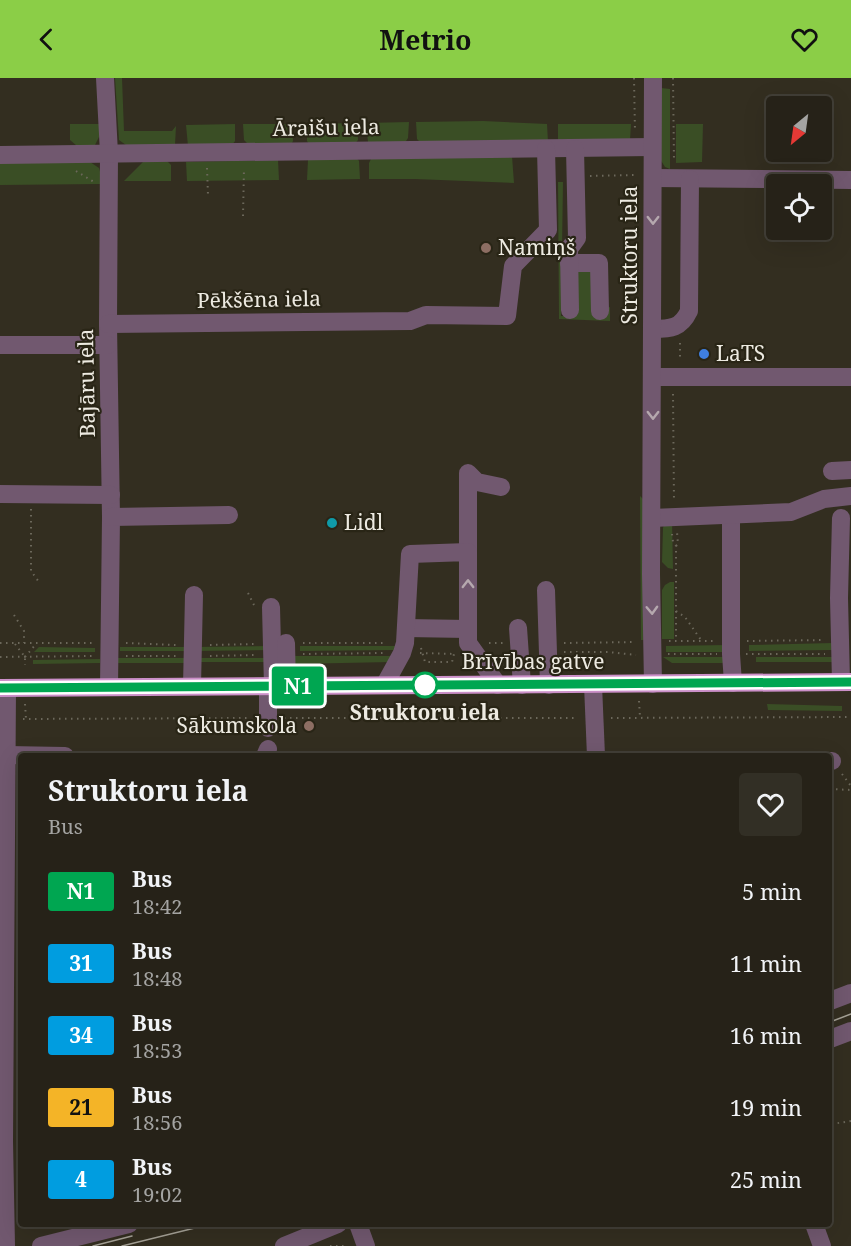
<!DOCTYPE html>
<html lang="en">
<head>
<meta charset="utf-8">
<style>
  :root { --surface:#262218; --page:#322f25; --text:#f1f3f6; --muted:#a4a4a2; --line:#423f37; --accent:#8bce47 }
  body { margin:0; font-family:"Noto Serif",serif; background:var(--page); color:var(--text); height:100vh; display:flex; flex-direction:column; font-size:22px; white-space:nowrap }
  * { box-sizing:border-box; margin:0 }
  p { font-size:20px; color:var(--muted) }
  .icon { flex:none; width:33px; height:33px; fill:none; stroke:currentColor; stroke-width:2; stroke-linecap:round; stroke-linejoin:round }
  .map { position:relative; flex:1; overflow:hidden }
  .details { position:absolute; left:18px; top:675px; width:814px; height:474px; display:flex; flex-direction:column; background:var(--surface); border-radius:6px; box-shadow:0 6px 24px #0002,0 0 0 2px var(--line) }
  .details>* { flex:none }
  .badge { padding:0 12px; border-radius:4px; font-size:21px; line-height:39px }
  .needle { width:39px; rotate:209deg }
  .buttons { position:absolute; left:766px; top:18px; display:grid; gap:12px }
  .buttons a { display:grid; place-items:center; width:66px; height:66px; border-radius:6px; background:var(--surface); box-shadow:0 6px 24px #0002,0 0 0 2px var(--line); font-size:30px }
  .map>.badge { position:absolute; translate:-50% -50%; box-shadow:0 0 0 3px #fff }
  .round { display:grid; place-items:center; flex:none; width:63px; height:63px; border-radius:6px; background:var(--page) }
  .headline { display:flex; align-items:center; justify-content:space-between; height:102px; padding:0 30px }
  h1 { font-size:28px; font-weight:700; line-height:45px }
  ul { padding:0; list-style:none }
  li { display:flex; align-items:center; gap:18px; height:72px; padding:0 30px }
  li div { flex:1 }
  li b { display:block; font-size:22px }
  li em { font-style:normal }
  li .badge { min-width:66px; font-weight:700; text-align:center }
  header { display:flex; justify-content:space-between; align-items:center; height:78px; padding:0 30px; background:var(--accent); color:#111; font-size:27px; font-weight:700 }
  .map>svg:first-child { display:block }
</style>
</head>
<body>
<header><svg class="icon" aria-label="back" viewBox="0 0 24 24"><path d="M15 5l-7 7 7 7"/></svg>Metrio<svg class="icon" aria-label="heart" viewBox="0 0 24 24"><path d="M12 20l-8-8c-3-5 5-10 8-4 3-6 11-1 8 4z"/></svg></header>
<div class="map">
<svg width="851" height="1168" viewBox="0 0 851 1168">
  <rect width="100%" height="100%" fill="#332e20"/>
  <g fill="#3a4e25">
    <polygon points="115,0 122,0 124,53 172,53 176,48 175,67 126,67 119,62"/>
    <polygon points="661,10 670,11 670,91 665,89 660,81"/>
    <polygon points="483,43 547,46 548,64 422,66 417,61 416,44"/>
    <polygon points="409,44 408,60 404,66 368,64 366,45"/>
    <polygon points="357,45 358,62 354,67 310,68 307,63 307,46"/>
    <polygon points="70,46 99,46 100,57 95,67 77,68 70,62"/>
    <polygon points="235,46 235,63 232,67 188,68 186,47"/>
    <polygon points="243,46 292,46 293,63 291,67 248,66 244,62"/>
    <polygon points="558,46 631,46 630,62 558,63"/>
    <polygon points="676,46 703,46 702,84 676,85"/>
    <polygon points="512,78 514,105 415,101 369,101 369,85 371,81"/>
    <polygon points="356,79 359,83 360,101 307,102 308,82"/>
    <polygon points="87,82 99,90 102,100 100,106 0,107 0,84"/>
    <polygon points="278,82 279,102 187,103 186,84"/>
    <polygon points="167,83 171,87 171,103 124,103 143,84"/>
    <polygon points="558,104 563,104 561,238 573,238 574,192 595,192 603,231 610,229 610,243 559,241"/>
    <polygon points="640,418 645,423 645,562 641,562"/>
    <polygon points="672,442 673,491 668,490 662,484 663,450 664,447"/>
    <polygon points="670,504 674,504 674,561 662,561 662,512 665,507"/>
    <polygon points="833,565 834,572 749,573 749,567"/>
    <polygon points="727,567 727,574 666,574 666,568"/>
    <polygon points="268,568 268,572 193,573 193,569"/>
    <polygon points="300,568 397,568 396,572 300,573"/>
    <polygon points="39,569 95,570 95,574 34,574"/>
    <rect x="120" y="569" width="64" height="4"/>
    <polygon points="293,578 394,578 391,584 294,586"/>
    <polygon points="663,579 728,579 727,585 672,585"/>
    <rect x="756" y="579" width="80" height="5"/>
    <polygon points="116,580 184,580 184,585 118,585"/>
    <rect x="194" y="580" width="75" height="4"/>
    <polygon points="100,581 100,585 33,586 33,582"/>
    <polygon points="767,626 842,628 842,633 768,632"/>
  </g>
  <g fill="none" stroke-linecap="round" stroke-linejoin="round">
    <g stroke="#6c685b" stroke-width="2" stroke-dasharray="1.5 4.5" stroke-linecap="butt">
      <polyline points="634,0 635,54"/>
      <polyline points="673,0 674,84"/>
      <polyline points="207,90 208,117"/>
      <polyline points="76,93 94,104"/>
      <polyline points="590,98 636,97"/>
      <polyline points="243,138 244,90"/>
      <polyline points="680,265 680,283"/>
      <polyline points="673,316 674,424"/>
      <polyline points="31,431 31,493 39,504"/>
      <polyline points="672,456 673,464 676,468 676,563"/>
      <polyline points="676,468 678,466 677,454"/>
      <polyline points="248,515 254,527"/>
      <polyline points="676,533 685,539 701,562"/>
      <polyline points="14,537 24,553 24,565"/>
      <polyline points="669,563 714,563"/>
      <polyline points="747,563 825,562"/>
      <polyline points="0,565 93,565"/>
      <polyline points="126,565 177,567"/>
      <polyline points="303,565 387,565"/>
      <polyline points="489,565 504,565"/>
      <polyline points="564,565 636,564"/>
      <polyline points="15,566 25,579 25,587"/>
      <polyline points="210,567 255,566"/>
      <polyline points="421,570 425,584 452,584 454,576"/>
      <polyline points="564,574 608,574 636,577"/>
      <polyline points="420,575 456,576"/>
      <polyline points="303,576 384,575"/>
      <polyline points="668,576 717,576"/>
      <polyline points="746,576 825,576"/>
      <polyline points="126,578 177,578"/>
      <polyline points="210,578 255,577"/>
      <polyline points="0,579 93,578"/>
      <polyline points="25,579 36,566"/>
      <polyline points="639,623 640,639"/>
      <polyline points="25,626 26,641"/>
      <polyline points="284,640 578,640"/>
      <polyline points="611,640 851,639"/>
      <polyline points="23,641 251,640"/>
      <polyline points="842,696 851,708"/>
      <polyline points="830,711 851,712"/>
      <polyline points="830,1052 832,1046 851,1043"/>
      <polyline points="330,1168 348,1168"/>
    </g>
    <g stroke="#71586f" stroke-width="18">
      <polyline points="105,0 109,75 108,246 111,439 109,609"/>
      <polyline points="0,77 652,69"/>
      <polyline points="653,100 851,102"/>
      <polyline points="569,185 599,185 600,233"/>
      <polyline points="570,232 569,171 577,160 575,71"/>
      <polyline points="108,246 410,243 426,237 507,238 513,188 548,152 546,71"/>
      <path d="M 653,251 C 671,251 681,250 689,233 L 690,101"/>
      <polyline points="0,267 108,267"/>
      <polyline points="653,299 851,299"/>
      <polyline points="832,393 851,392"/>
      <polyline points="0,416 111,417"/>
      <polyline points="731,437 731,576 733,605"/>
      <polyline points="111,439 229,437"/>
      <polyline points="652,440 791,434 824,421 851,418"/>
      <polyline points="468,474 468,395 477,404 501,409"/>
      <polyline points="546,512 549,607"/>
      <polyline points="271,529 273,608"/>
      <polyline points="406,550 468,551"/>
      <polyline points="518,550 522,607"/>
      <polyline points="286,565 287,608"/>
      <polyline points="841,604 839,520 841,440"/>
      <polyline points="385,606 402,575 405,565 410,476 468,474 468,565 498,607"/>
      <polyline points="653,606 651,496 653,0"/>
      <polyline points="593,607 596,678"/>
      <polyline points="192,608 194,517"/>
      <polyline points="268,608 268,650"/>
      <polyline points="7,677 65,678"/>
      <polyline points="265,678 268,671"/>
      <polyline points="830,683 832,683"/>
      <polyline points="830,923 851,915"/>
      <polyline points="830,961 851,953"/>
      <polyline points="358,1146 366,1168"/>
      <polyline points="814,1146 822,1168"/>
      <polyline points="6,1168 4,1063 7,610"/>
      <polyline points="41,1168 129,1146"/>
      <polyline points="284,1168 338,1146"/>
    </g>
    <polyline stroke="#cb8fc8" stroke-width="18" points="0,610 851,604"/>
    <g stroke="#a5a196" stroke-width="1.5">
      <polyline points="830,944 851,936"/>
      <polyline points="93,1168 132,1158"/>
      <polyline points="122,1168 211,1146"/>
    </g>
  </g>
  <defs><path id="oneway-chevron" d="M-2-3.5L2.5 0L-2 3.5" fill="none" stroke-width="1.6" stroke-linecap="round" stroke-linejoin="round" transform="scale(1.5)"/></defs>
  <g stroke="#b5a8ae">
    <use href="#oneway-chevron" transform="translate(653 142) rotate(90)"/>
    <use href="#oneway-chevron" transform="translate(653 337) rotate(90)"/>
    <use href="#oneway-chevron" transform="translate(468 506) rotate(-90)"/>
    <use href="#oneway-chevron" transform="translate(652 532) rotate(88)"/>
  </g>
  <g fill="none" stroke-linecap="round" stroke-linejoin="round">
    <g stroke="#fff" stroke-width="14">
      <polyline id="line" points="0,610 851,604"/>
    </g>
    <use href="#line" stroke="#00a651" stroke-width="9"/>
  </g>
  <g fill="#8d6e63" stroke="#292516" stroke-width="2">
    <circle cx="486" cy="170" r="6"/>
    <circle cx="309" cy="648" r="6"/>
  </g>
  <circle fill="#3f7fe0" stroke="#292516" stroke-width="2" cx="704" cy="276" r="6"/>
  <circle fill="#0f9aa8" stroke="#292516" stroke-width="2" cx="332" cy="445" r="6"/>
  <circle fill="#fff" stroke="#00a651" stroke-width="3" cx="425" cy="607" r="12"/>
  <g text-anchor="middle" stroke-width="4.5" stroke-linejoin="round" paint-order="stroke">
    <g font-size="21" fill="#edeae1" stroke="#292516">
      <text transform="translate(326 50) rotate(-1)" y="7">Āraišu iela</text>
      <text transform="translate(630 177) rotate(-90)" y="7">Struktoru iela</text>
      <text transform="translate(259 222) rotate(-1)" y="7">Pēkšēna iela</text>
      <text transform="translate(87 305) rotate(-91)" y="7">Bajāru iela</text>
      <text x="533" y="591">Brīvības gatve</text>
    </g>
    <g font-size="21" fill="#edeae1" stroke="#292516" text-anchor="start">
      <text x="498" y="177">Namiņš</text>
      <text x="716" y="283">LaTS</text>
      <text x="344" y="452">Lidl</text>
      <text x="297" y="655" text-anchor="end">Sākumskola</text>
    </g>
    <g font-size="21" font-weight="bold" fill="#edeae1" stroke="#292516">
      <text x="425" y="642">Struktoru iela</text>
    </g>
  </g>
</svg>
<div class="buttons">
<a><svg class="needle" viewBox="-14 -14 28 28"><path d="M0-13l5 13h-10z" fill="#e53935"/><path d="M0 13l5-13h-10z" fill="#a4a4a2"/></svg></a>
<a><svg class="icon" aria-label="locate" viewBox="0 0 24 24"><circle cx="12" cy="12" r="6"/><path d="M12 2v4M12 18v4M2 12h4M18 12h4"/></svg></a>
</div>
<b class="badge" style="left:298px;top:608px;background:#00a651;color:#fff">N1</b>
<section class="details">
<div class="headline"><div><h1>Struktoru iela</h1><p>Bus</p></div><a class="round"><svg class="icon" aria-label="heart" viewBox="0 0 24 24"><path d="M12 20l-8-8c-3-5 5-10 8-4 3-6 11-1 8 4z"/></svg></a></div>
<ul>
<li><span class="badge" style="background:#00a651;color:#fff">N1</span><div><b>Bus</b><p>18:42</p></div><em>5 min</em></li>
<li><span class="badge" style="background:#009de0;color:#fff">31</span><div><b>Bus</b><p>18:48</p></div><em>11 min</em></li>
<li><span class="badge" style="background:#009de0;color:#fff">34</span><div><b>Bus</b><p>18:53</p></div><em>16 min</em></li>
<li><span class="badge" style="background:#f4b427;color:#111">21</span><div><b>Bus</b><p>18:56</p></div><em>19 min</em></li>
<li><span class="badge" style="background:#009de0;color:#fff">4</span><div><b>Bus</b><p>19:02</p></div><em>25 min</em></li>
</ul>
</section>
</div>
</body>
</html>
